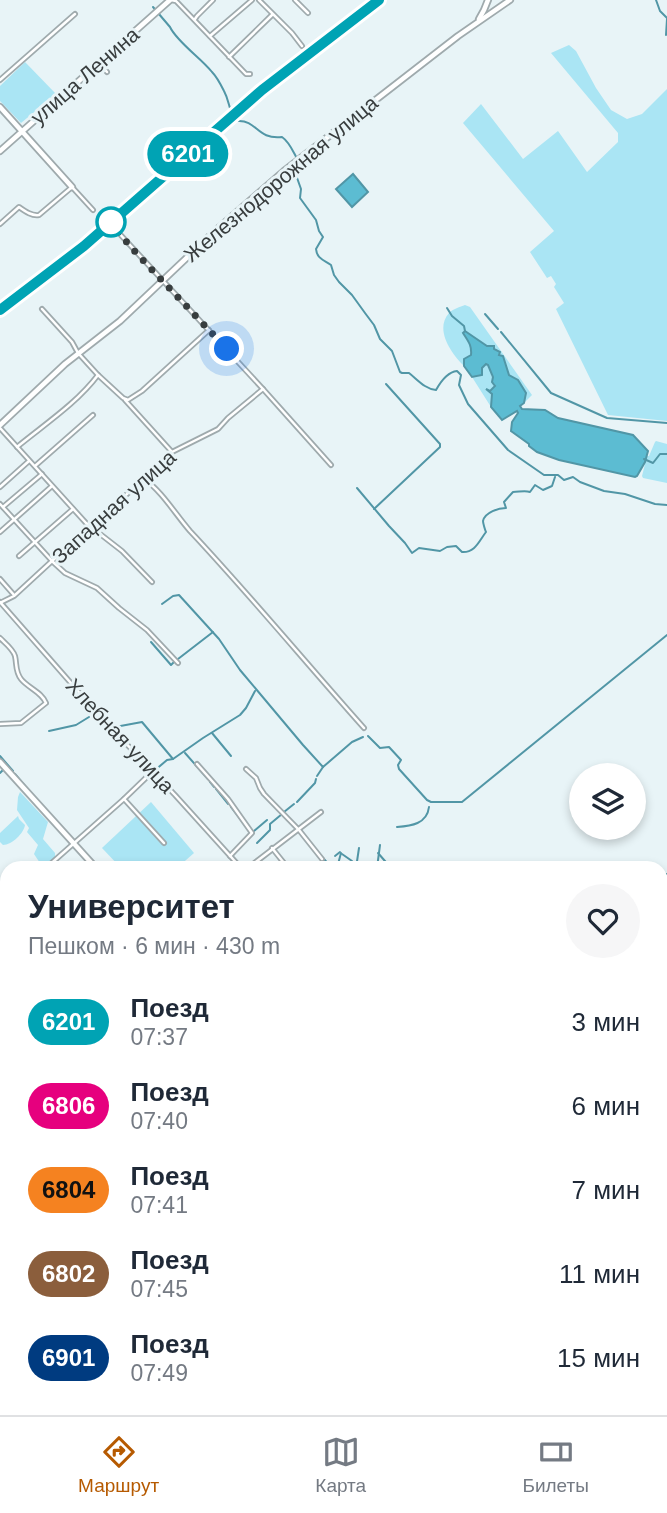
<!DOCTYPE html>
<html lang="ru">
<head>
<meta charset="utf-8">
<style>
  :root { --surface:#fff; --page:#f6f6f7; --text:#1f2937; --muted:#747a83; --line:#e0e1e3; --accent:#b65a01 }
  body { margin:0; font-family:Helvetica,sans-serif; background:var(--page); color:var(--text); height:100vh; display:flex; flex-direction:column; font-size:26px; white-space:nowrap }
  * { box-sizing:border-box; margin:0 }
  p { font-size:23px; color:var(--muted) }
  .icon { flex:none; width:38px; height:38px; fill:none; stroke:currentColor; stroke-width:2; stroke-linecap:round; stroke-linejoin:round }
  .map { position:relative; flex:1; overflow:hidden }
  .sheet { position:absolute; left:0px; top:861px; width:668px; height:555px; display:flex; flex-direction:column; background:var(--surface); border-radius:21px 21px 0 0; box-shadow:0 4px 10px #0003 }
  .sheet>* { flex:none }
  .badge { padding:0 14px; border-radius:23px; font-size:24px; line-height:46px }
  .tools { position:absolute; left:569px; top:763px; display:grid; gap:14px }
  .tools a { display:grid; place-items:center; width:77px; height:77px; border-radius:50%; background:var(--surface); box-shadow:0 4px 10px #0003; font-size:35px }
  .you { position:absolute; width:35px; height:35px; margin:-18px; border:5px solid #fff; border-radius:50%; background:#1a73e8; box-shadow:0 0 0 10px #1a73e833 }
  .map>.badge { position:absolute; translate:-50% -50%; box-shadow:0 0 0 4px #fff }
  .round { display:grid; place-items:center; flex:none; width:74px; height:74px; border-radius:37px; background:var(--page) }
  .headline { display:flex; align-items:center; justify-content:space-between; height:119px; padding:0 28px }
  h1 { font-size:33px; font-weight:700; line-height:52px }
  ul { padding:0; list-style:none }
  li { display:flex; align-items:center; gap:21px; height:84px; padding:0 28px }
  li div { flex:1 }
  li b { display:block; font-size:26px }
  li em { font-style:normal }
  li .badge { min-width:77px; font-weight:700; text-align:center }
  .menu { display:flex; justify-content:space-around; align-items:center; height:98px; border-top:2px solid var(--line); background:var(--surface); font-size:19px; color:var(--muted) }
  .menu a { display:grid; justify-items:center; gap:4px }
  .menu .selected { color:var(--accent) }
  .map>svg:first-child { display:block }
</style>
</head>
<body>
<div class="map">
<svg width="667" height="1415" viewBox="0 0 667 1415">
  <rect width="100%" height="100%" fill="#e8f4f7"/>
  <g fill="#aae5f4">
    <polygon points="569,45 576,51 596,88 611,110 627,119 642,114 667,89 667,421 608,415 556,309 564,303 554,287 556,284 551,276 547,278 530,252 554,231 463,123 481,104 523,159 558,131 587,172 618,142 618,133 551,53"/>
    <polygon points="25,62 56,94 21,123 0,101 0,86"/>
    <path d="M 465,305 L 470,307 L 532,395 L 524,403 L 526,393 L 518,380 L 509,375 L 503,359 L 494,349 L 494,346 L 488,346 L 464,331 C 466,342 472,341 471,355 L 464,359 L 464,366 C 452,354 434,330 449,313 C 453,309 460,307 465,305 Z"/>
    <polygon points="486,364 488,365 495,386 493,389 488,391 492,394 491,407 472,377 482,375 481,368"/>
    <polygon points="656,441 667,444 667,483 643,478 642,476 647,456 649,456 655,442"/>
    <polygon points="20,792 48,822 43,839 55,853 55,858 47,865 42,866 34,854 38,845 27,832 29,828 17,810 18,797"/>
    <polygon points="151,802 194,853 177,868 121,868 102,848"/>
    <path d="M 18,816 L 19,819 L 25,825 C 24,833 12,845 3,845 L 0,842 L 0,833 Z"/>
    <polygon points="662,1072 667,1076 667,1221 662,1221"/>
    <polygon points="360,1409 506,1409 505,1412 512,1415 358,1415 357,1412"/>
  </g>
  <g fill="#5cbcd2" stroke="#5196a6" stroke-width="2">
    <polygon points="353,174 368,192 352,207 336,189"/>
    <path d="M 465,331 L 487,346 L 494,346 L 494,349 L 500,352 L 499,355 L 503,356 L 509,375 L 518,380 L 526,393 L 524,403 L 520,406 L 522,409 L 545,410 L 558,418 L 633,435 L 648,451 L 645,462 L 637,476 L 635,477 L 559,460 L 537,452 L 529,446 L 529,444 L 511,431 L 512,422 L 518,413 L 517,411 L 502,420 L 491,407 L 492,394 L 486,389 L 490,391 L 495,386 L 492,382 L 493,377 L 488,365 L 486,364 L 482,368 L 482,375 L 472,377 L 464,366 L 464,359 L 471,355 C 472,345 468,341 463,333 Z"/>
  </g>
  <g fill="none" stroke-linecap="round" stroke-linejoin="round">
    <g stroke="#5196a6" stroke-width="2">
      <polyline points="656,0 660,11 667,18"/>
      <path d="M 153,7 L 170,27 C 177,42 201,58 212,72 C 217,77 221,85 224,91 C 231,104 227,110 238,121 C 257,120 257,140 282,137 C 291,143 294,155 301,165 L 296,175 L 301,189 L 300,198 L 316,220 L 319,231 L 323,237 L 316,249 C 317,259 324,260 331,265 L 334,275 L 339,282 L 352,295 L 365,313 L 374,325 L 380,339 L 392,351 L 400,372 L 402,373 L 409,373 C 418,380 425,389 436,390 C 441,381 448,372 457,371 L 461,375 L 459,385 L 468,404 L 508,450 L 544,475 L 558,475 L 564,480 L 573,477 L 580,482 L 604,491 L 625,494 L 655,504 L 667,505"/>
      <polyline points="666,35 667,19"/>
      <polyline points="447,308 452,316 464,326 465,331"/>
      <polyline points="485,314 498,329"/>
      <polyline points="501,332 551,393 607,418 667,423"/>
      <polyline points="644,459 653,463 660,454 667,454"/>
      <path d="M 357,488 L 389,526 L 405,543 L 412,553 L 419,548 L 440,551 L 447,547 L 456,546 L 462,552 C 475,553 479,541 486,532 C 485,530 483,523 483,521 C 485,512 499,508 506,508 L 504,502 L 513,492 C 519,492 525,490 530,492 L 535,485 L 543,490 L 552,486 L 555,477"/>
      <polyline points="374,509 440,447 440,444 386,384"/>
      <polyline points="162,604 173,596 179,595 219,639 240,670 303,745 323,767 352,742 363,737"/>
      <polyline points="151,642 171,665 174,662"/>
      <polyline points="178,659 213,632"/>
      <polyline points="99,709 115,727 142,722 173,759 203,738 240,715 246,708 255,691"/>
      <polyline points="49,731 76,725 89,717"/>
      <polyline points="212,733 231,756"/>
      <polyline points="368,736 380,748 389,747 401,760 398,765 399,769 427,800 431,802 462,802 667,635"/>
      <polyline points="185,753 208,779"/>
      <polyline points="0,756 13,771"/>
      <polyline points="154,771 167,760 173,759"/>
      <polyline points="0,773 3,770"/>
      <polyline points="15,774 25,786"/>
      <polyline points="317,776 323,767"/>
      <polyline points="210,782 214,787"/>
      <polyline points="216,789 228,804"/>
      <polyline points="297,802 315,783 316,779"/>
      <polyline points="231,807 248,829"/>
      <polyline points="284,812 294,804"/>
      <path d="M 397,827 C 411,826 427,824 429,807"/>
      <polyline points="254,831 267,820"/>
      <polyline points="257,843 270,830 270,824 282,814"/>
      <polyline points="378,853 391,868"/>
      <polyline points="342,854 352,861"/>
      <polyline points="335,856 340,852"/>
      <polyline points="323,858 332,868"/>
      <polyline points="337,868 341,853"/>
      <polyline points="356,868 359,848"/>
      <polyline points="377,868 380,845"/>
      <polyline points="662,875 667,874"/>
      <polyline points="662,918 667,916"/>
      <polyline points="662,929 667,926"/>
      <polyline points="662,934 667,933"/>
      <polyline points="662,1099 667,1103"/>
      <polyline points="0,1211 7,1213"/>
      <polyline points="0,1319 7,1313"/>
      <polyline points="379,1415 385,1409"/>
    </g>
    <g stroke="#5cbcd2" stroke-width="5">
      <polyline points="194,1415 198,1409"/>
      <polyline points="638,1415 639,1409"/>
    </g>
    <g stroke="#9faaad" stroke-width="6">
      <g id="street">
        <polyline points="171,0 176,1 246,74 250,74"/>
        <polyline points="259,0 292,33 302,46"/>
        <polyline points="295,0 308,13"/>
        <polyline points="195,19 197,16 213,0"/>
        <polyline points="210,36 252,0"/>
        <polyline points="229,57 272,15"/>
        <polyline points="99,63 107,72"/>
        <polyline points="0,80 75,14"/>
        <path d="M 0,224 L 19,207 C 26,212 32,216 39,215 L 72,187 L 93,210"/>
        <polyline points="117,231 263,389 331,465"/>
        <polyline points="42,309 72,342 78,353 98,375 123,398 128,400 142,391 209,330"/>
        <polyline points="125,400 172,452"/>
        <polyline points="0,428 86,523 122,551 152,582"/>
        <path d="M 17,447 C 45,424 77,403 98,375"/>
        <polyline points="35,466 93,415"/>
        <path d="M 144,479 C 161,490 176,515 190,531 C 250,595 306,663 364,728"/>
        <polyline points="0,487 29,461"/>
        <polyline points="0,504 53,562 65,573 97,588 119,608 147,630 178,663"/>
        <polyline points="3,507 42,474"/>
        <polyline points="0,532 52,486"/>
        <polyline points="19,556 73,509"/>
        <polyline points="0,579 14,595"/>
        <polyline points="0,602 98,714 175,795 241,868"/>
        <polyline points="0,603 14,596 90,526 171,456 172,452 218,429 228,418 263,389"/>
        <path d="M 0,638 C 5,643 13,649 15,656 C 17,665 15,671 21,679 C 28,688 42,692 46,703 L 21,723 L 0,724"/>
        <polyline points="197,764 228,799 252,833 230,856"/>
        <polyline points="246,769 256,778 260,788 264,794 299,830 322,859"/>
        <polyline points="124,799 164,843"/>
        <polyline points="272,848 288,868"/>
        <polyline points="46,868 124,799 152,772"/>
        <polyline points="248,868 321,812"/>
        <polyline points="0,909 7,903"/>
        <polyline points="0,993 7,986"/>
        <polyline points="0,1358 7,1353"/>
        <polyline points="275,1409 280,1415"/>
        <polyline points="55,1415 65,1409"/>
        <polyline points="124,1415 132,1409"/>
        <polyline points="590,1415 592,1409"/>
      </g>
    </g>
    <g stroke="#9faaad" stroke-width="8">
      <g id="secondary">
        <polyline points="479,19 484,10 488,0"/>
        <polyline points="0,107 72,187"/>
        <polyline points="0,151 170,0"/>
        <polyline points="0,425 65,364 120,321 215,231 284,171 458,36 510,0"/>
        <polyline points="0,762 96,868"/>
        <polyline points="0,942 7,943"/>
      </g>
    </g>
    <g stroke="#3895a8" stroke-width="10">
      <g id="highway">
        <polyline points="643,1409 659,1415"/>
        <polyline points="2,1415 11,1409"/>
      </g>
    </g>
    <use href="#street" stroke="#fff" stroke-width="2.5"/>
    <use href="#secondary" stroke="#fff" stroke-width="4.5"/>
    <use href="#highway" stroke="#38c4e1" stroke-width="7"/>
    <g stroke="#7f8789" stroke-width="4.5">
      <polyline id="rail" points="0,310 84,246 262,90 379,0"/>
    </g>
    <use href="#rail" stroke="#e8f4f7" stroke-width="2" stroke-dasharray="5" stroke-linecap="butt"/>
  </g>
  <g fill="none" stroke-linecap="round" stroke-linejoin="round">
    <g stroke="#fff" stroke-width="16">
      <polyline id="line" points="0,310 84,246 262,90 379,0"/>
    </g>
    <use href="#line" stroke="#00a3b4" stroke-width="10"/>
    <polyline stroke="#383d3e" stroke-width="7" stroke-dasharray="0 12.6" points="111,222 117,231 137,254 227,349"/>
  </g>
  <circle fill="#fff" stroke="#00a3b4" stroke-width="3.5" cx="111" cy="222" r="14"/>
  <g text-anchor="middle" stroke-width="6" stroke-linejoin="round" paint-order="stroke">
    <g font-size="21" fill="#383d3e" stroke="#e8f4f7">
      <text transform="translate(85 76) rotate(-41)" y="7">улица Ленина</text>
      <text transform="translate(281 179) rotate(-40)" y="7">Железнодорожная улица</text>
      <text transform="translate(114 507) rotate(-42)" y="7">Западная улица</text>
      <text transform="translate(120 736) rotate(47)" y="7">Хлебная улица</text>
    </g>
  </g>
</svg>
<div class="tools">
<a><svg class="icon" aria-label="layers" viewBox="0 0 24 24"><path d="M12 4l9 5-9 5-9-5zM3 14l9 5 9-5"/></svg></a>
</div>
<div class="you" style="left:227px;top:349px"></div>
<b class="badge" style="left:188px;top:154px;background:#00a3b4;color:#fff">6201</b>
<section class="sheet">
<div class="headline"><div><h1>Университет</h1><p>Пешком · 6 мин · 430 m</p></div><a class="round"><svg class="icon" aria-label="heart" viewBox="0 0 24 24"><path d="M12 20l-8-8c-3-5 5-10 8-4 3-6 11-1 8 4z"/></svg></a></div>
<ul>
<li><span class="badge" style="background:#00a3b4;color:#fff">6201</span><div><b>Поезд</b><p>07:37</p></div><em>3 мин</em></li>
<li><span class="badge" style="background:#e6007e;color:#fff">6806</span><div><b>Поезд</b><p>07:40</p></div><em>6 мин</em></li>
<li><span class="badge" style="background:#f58220;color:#111">6804</span><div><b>Поезд</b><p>07:41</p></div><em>7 мин</em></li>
<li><span class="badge" style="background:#8b5e3c;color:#fff">6802</span><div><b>Поезд</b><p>07:45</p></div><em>11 мин</em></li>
<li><span class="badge" style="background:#003b80;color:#fff">6901</span><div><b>Поезд</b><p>07:49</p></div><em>15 мин</em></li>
</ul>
</section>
</div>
<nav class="menu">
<a class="selected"><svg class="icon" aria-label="directions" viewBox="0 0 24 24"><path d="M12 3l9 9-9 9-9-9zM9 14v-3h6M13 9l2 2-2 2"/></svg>Маршрут</a>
<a><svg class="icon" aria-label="map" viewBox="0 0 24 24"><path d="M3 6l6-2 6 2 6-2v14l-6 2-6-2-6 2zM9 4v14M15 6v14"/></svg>Карта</a>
<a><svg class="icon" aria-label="tickets" viewBox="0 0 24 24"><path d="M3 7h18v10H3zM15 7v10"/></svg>Билеты</a>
</nav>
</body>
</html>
